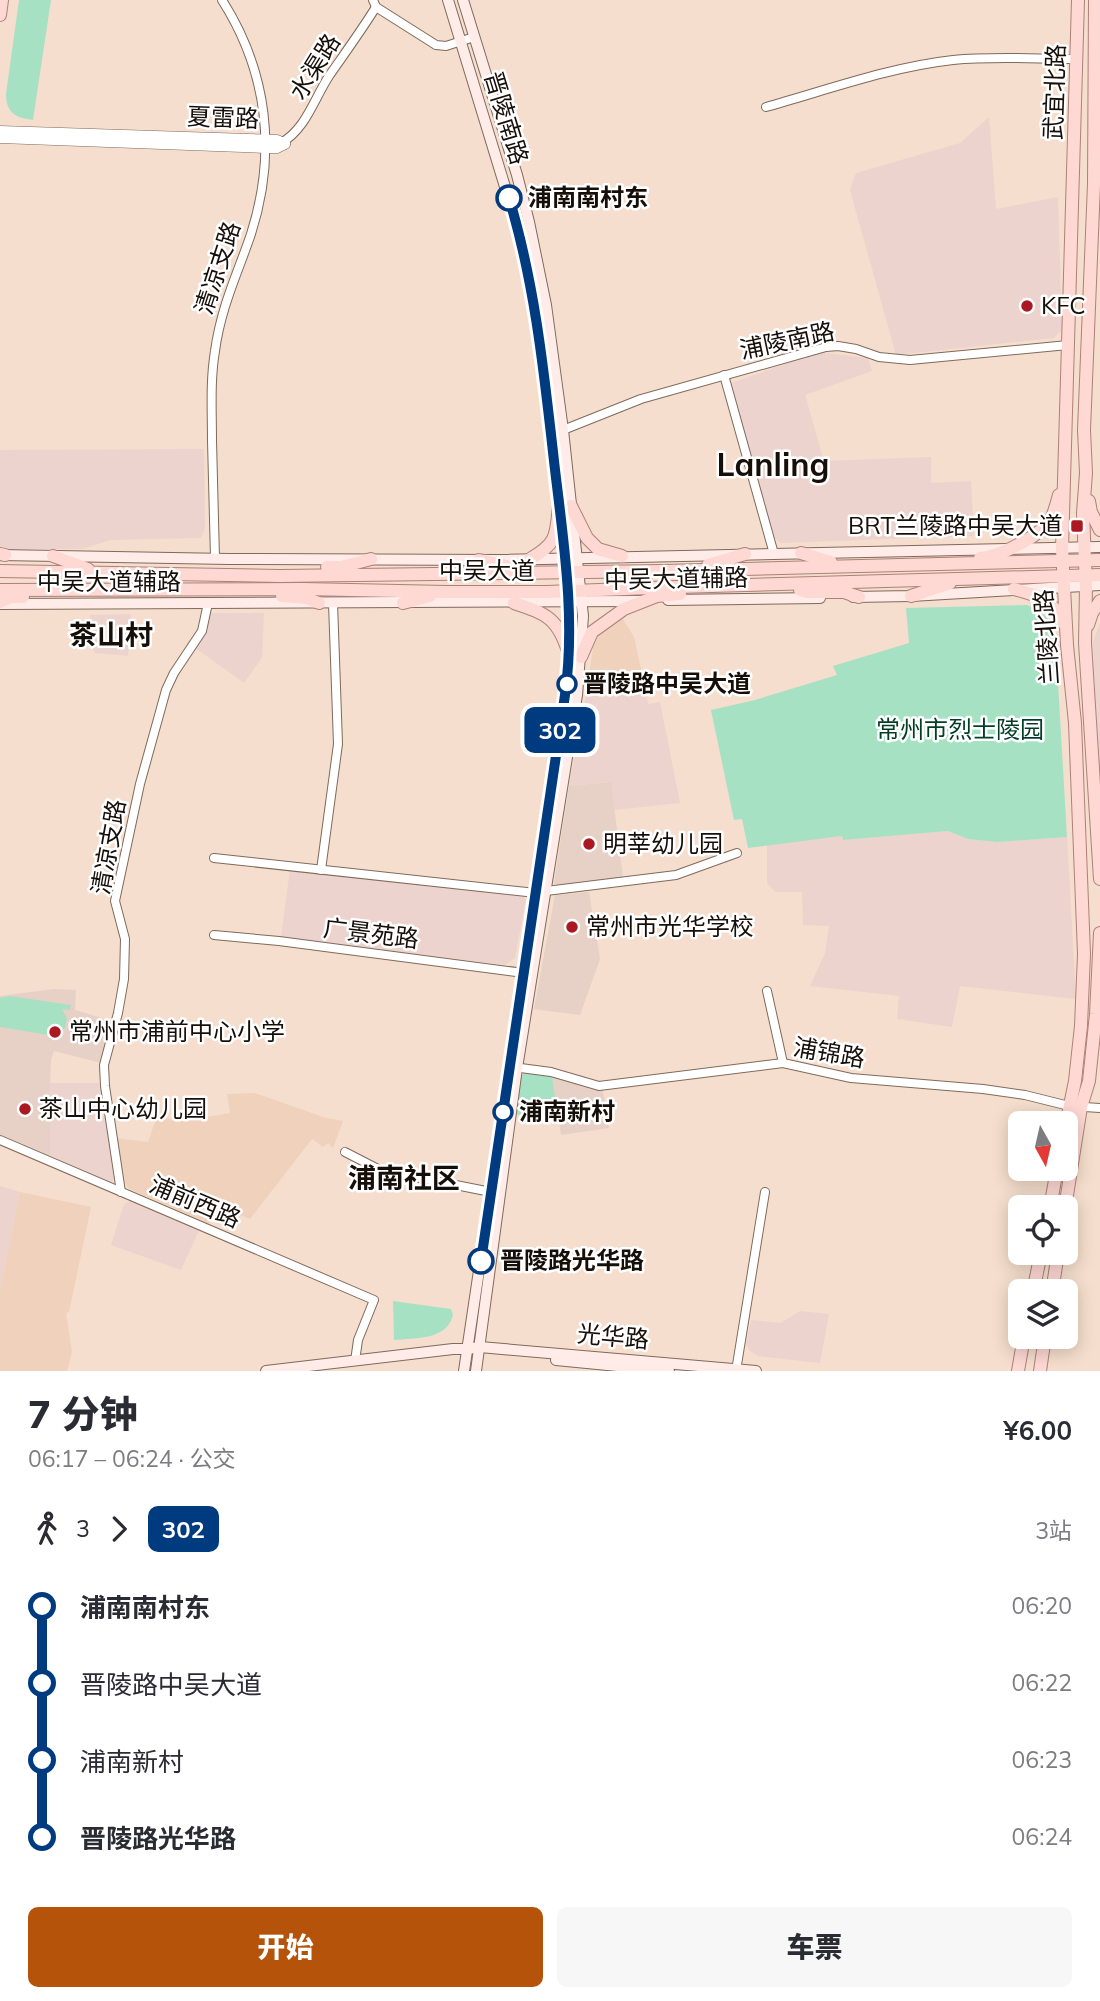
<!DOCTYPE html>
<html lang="zh">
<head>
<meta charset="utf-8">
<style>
  :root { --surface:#fff; --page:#f7f7f7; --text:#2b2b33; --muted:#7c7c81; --accent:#b45309 }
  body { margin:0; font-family:Mulish,"Noto Sans SC",sans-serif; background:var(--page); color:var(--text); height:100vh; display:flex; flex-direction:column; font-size:26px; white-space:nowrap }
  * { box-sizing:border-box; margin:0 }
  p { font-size:23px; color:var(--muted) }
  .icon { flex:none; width:38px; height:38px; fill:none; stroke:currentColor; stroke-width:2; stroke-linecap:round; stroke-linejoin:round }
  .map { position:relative; height:1371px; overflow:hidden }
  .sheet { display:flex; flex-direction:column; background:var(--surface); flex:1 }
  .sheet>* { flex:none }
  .badge { padding:0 14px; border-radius:10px; font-size:24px; line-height:46px }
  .needle { width:46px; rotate:172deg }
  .tools { position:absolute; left:1008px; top:1111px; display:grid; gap:14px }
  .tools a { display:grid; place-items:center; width:70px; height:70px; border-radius:10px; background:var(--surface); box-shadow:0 4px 18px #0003; font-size:35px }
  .map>.badge { position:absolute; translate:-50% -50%; box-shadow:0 0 0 4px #fff }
  .legs { display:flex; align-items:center; gap:10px; height:77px; padding:0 28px; font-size:23px }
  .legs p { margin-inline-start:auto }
  .head { display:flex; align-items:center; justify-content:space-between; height:119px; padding:0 28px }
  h1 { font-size:38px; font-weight:800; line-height:52px }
  .cta { display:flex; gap:14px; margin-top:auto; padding:14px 28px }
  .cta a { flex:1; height:80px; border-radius:10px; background:var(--accent); color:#fff; font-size:28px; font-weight:800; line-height:80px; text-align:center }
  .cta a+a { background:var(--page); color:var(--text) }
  ul { padding:0 28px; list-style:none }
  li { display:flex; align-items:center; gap:24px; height:77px; font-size:26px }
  li i { display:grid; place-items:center; width:10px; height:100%; margin:0 9px; background:currentColor }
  li i::after { content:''; width:18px; height:18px; margin:-9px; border:5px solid; border-radius:50%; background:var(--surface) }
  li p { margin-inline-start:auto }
  li:first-child i { background:linear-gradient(#0000 50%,currentColor 0) }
  li:last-child i { background:linear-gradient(currentColor 50%,#0000 0) }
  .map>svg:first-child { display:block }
</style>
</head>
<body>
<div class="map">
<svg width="1100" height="1371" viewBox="0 0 1100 1371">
  <rect width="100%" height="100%" fill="#f5decd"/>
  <g fill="#edd3cd">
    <polygon points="989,117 996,209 1058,197 1062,330 1054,338 896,355 850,190 856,173 960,143"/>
    <polygon points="818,352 868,358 872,371 805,395 824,461 931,457 931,483 971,481 974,536 780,543 775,539 729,384"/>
    <polygon points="204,449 205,528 201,538 110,540 82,549 0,549 0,450"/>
    <polygon points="210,613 264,613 262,658 244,683 194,647"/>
    <polygon points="131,614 128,656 95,653 87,637 90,615"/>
    <polygon points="1100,622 1100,822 1098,820 1093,642"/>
    <polygon points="643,678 648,704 660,702 680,803 614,810 610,782 569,786 587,690"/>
    <polygon points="948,831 968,839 997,842 1067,837 1076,999 960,986 952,1027 897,1019 899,996 810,986 825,953 829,926 803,925 802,892 775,892 767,883 767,845 842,836 843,840"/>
    <polygon points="290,869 522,894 526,900 515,958 505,965 281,937"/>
    <polygon points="50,1083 99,1083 115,1178 111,1183 50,1158"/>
    <polygon points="0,1186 20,1192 0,1290"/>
    <polygon points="132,1200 200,1228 181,1270 111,1245 124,1204"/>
    <polygon points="800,1311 829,1314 820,1363 758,1356 750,1351 746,1344 751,1320 781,1323"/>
  </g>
  <g fill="#f0d2bc">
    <polygon points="621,616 634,637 643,678 587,690 596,626"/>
    <polygon points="255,1093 326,1118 343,1121 333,1148 328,1143 323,1147 312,1139 250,1219 218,1206 209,1224 129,1189 125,1183 115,1138 148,1142 157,1116 183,1121 230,1113 227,1094"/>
    <polygon points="20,1192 91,1207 69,1312 66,1313 72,1352 67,1371 0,1371 0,1290"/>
  </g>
  <g fill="#e7d0c5">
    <polygon points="611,782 623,878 558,886 554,883 569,786"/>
    <polygon points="589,892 600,959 580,1015 534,1009 555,895"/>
    <polygon points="54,989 76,990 75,1010 112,1021 101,1063 54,1051 51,1060 50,1083 50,1158 0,1135 0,996"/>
    <polygon points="552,1076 603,1091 609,1128 561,1135"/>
  </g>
  <g fill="#a7e1c3">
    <path d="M 19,0 L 51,0 L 33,120 C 16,118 6,113 6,94 Z"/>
    <path d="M 1027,605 C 1042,611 1049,617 1055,631 L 1067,837 L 997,842 L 968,839 L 948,831 L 843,840 L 842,836 L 748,848 L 742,819 L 734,820 L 711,710 L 755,700 L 837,675 L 833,666 L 909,643 L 906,608 Z"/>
    <polygon points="9,996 71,1005 70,1010 62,1009 67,1018 65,1028 55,1035 49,1035 0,1027 0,998"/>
    <polygon points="530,1072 552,1076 557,1110 516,1115 519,1080 523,1074"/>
    <path d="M 393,1301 L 451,1309 L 453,1315 C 447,1340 416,1338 394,1340 Z"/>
  </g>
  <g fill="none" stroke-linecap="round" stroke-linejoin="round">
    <g stroke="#7f6a5b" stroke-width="10">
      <g id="minor">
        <polyline points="373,0 376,7 436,45 446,46 474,37"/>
        <path d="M 766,107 C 827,90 890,67 953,60 C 994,56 1036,59 1077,59"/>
        <path d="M 281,143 C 306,129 314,99 329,76 C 345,53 361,31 376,7"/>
        <polyline points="724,375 774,554"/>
        <polyline points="563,430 641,399 826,347 838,346 856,349 879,357 910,360 1068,345"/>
        <path d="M 215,558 C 214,519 213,480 212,441 C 212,411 210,381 215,351 C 221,307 237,275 251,234 C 277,153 268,72 222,0"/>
        <polyline points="214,858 536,893"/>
        <polyline points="321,870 338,744 333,603"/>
        <polyline points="546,891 676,875 737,853"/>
        <polyline points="214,935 279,941 524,973"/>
        <polyline points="767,991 783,1063"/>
        <polyline points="513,1067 551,1072 599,1086 783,1063 851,1078 983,1089 1025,1095 1069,1106 1100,1108"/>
        <polyline points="0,1140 374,1300 358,1340 355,1361"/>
        <polyline points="345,1152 380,1170 491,1192"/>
        <polyline points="121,1192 105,1086 104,1065 118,1013 124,979 125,939 115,901 140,784 166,690 174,673 202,631 208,603"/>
        <polyline points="736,1371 765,1192"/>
      </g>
    </g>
    <g stroke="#7f6a5b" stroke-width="11">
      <g id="tertiary">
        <polyline points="0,131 277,140 285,144"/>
        <polyline points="0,138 267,148 277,148 285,144"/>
      </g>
    </g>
    <g stroke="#7f6a5b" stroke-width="12">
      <g id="secondary">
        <polyline points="448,0 520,236 535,307 570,602 571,631 565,695 464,1371"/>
        <polyline points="463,0 517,175 529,222 546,305 563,430 583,616 577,695 517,1068 476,1371"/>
        <polyline points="0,555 229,559 501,560 1100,547"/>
        <polyline points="853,597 911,596 1100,585"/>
        <polyline points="668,600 820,598"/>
        <polyline points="0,604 641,601"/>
        <polyline points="556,1360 669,1371"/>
        <polyline points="266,1371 453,1349 467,1349 480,1347 756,1371"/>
      </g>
    </g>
    <g stroke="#ad8179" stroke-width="14">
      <g id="primary">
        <polyline points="1095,0 1094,184 1084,430 1086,473 1083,513 1086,586 1085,643 1100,879"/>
        <polyline points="0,15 2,0"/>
        <polyline points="1089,501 1091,512 1100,530"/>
        <polyline points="571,506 587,538 598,549 622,556"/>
        <polyline points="801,553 831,562"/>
        <polyline points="0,554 5,555"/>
        <polyline points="53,556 88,569"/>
        <path d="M 980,558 C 1001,556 1042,536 1052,517 C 1055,510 1057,502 1059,495"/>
        <path d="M 530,559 C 558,543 556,535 559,505"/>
        <polyline points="479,560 517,568"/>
        <polyline points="708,565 745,554"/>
        <polyline points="327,567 341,567 371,559"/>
        <polyline points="0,571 280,576 663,571 1100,560"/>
        <path d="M 1014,589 C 1036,595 1054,599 1062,622"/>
        <polyline points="0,590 303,589 447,592 547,592 677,587 1100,575"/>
        <polyline points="800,590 807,592 844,592 859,597"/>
        <polyline points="282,596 306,598 319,603"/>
        <polyline points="911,596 950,583"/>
        <polyline points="0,602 11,597 23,597"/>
        <polyline points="403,603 430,596"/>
        <path d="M 514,603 C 547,614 558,618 569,654"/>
        <polyline points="1088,625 1092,613 1100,601"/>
        <polyline points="581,657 592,632 624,609 657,596 680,594"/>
        <polyline points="1066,1125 1075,1081 1081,1026 1084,954 1075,723 1067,645 1062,549 1078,0"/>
        <polyline points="1050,1208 1057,1169"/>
        <polyline points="1065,1208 1081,1107 1089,1081 1096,1014 1100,933"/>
        <polyline points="1033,1292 1041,1253"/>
        <polyline points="1052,1292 1058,1253"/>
        <polyline points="1018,1371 1024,1337"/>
        <polyline points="1040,1371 1045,1337"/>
      </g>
    </g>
    <use href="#minor" stroke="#fff" stroke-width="8"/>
    <use href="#tertiary" stroke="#fff" stroke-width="10"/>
    <use href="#secondary" stroke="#ffece9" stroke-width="10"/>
    <use href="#primary" stroke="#fed8d3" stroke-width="12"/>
  </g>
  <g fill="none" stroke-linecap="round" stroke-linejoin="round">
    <g stroke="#fff" stroke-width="16">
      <path id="line-1" d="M 481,1261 L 565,695 C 576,617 563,539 554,461 C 544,372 535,284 509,198"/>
    </g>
    <use href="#line-1" stroke="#003b80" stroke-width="10"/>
  </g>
  <g fill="#fff" stroke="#003b80" stroke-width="3.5">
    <circle cx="509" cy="198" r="12"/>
    <circle cx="567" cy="684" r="9"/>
    <circle cx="503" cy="1112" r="9"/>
    <circle cx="481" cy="1261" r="12"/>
  </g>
  <g fill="#ac1822" stroke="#fff" stroke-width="2.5">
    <circle cx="1027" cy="306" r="7"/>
    <rect x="1070" y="519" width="14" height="14" rx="3.5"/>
    <circle cx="589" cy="844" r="7"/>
    <circle cx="572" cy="927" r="7"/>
    <circle cx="55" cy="1032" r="7"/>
    <circle cx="25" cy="1109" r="7"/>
  </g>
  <g text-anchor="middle" stroke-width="5" stroke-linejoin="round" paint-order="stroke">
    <g font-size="24" fill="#160f09" stroke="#fff">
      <text transform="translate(315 67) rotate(-58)" y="8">水渠路</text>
      <text transform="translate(1055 92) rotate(-88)" y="8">武宜北路</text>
      <text transform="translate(223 118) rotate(2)" y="8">夏雷路</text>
      <text transform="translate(506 118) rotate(73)" y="8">晋陵南路</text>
      <text transform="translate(218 268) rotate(-72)" y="8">清凉支路</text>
      <text transform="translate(787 341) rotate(-12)" y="8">浦陵南路</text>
      <text x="487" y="579">中吴大道</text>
      <text transform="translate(676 579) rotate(-1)" y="8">中吴大道辅路</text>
      <text x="109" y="590">中吴大道辅路</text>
      <text transform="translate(1047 637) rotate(-94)" y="8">兰陵北路</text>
      <text transform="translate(109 847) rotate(-80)" y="8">清凉支路</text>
      <text transform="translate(371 934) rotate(7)" y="8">广景苑路</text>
      <text transform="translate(829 1053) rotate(10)" y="8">浦锦路</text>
      <text transform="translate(195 1202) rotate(23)" y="8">浦前西路</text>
      <text transform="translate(613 1337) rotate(5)" y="8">光华路</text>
    </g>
    <g font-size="24" font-weight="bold" fill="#160f09" stroke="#fff" text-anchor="start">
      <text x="528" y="206">浦南南村东</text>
      <text x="583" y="692">晋陵路中吴大道</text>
      <text x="519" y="1120">浦南新村</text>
      <text x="500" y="1269">晋陵路光华路</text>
    </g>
    <g font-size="24" fill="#160f09" stroke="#fff" text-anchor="start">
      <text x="1041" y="314">KFC</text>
      <text x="1063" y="534" text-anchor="end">BRT兰陵路中吴大道</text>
      <text x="603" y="852">明莘幼儿园</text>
      <text x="586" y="935">常州市光华学校</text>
      <text x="69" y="1040">常州市浦前中心小学</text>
      <text x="39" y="1117">茶山中心幼儿园</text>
    </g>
    <g font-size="24" fill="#033c27" stroke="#fff">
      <text x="960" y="738">常州市烈士陵园</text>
    </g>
    <g font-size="28" font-weight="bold" fill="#160f09" stroke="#fff">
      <text x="111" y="645">茶山村</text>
      <text x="404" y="1188">浦南社区</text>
    </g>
    <g font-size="32" font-weight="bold" fill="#160f09" stroke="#fff">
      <text x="773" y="476">Lanling</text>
    </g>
  </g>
</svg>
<div class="tools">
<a><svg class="needle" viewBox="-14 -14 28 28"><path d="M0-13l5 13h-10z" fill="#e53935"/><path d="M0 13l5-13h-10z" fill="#7c7c81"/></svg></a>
<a><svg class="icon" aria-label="locate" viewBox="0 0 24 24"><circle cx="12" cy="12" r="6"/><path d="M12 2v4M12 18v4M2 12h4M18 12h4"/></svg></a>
<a><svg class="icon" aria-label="layers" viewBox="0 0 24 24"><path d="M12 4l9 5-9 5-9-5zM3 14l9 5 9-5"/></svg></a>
</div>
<b class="badge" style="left:560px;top:730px;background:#003b80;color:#fff">302</b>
</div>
<section class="sheet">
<div class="head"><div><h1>7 分钟</h1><p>06:17 – 06:24 · 公交</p></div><b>¥6.00</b></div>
<div class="legs"><svg class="icon" aria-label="walk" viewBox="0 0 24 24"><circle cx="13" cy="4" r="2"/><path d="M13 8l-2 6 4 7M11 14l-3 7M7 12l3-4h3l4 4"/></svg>3<svg class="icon" aria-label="forward" viewBox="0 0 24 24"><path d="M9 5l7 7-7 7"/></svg><b class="badge" style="background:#003b80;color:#fff">302</b><p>3站</p></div>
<ul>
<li><i style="color:#003b80"></i><b>浦南南村东</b><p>06:20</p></li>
<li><i style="color:#003b80"></i><span>晋陵路中吴大道</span><p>06:22</p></li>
<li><i style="color:#003b80"></i><span>浦南新村</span><p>06:23</p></li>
<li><i style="color:#003b80"></i><b>晋陵路光华路</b><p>06:24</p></li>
</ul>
<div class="cta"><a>开始</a><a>车票</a></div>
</section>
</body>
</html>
